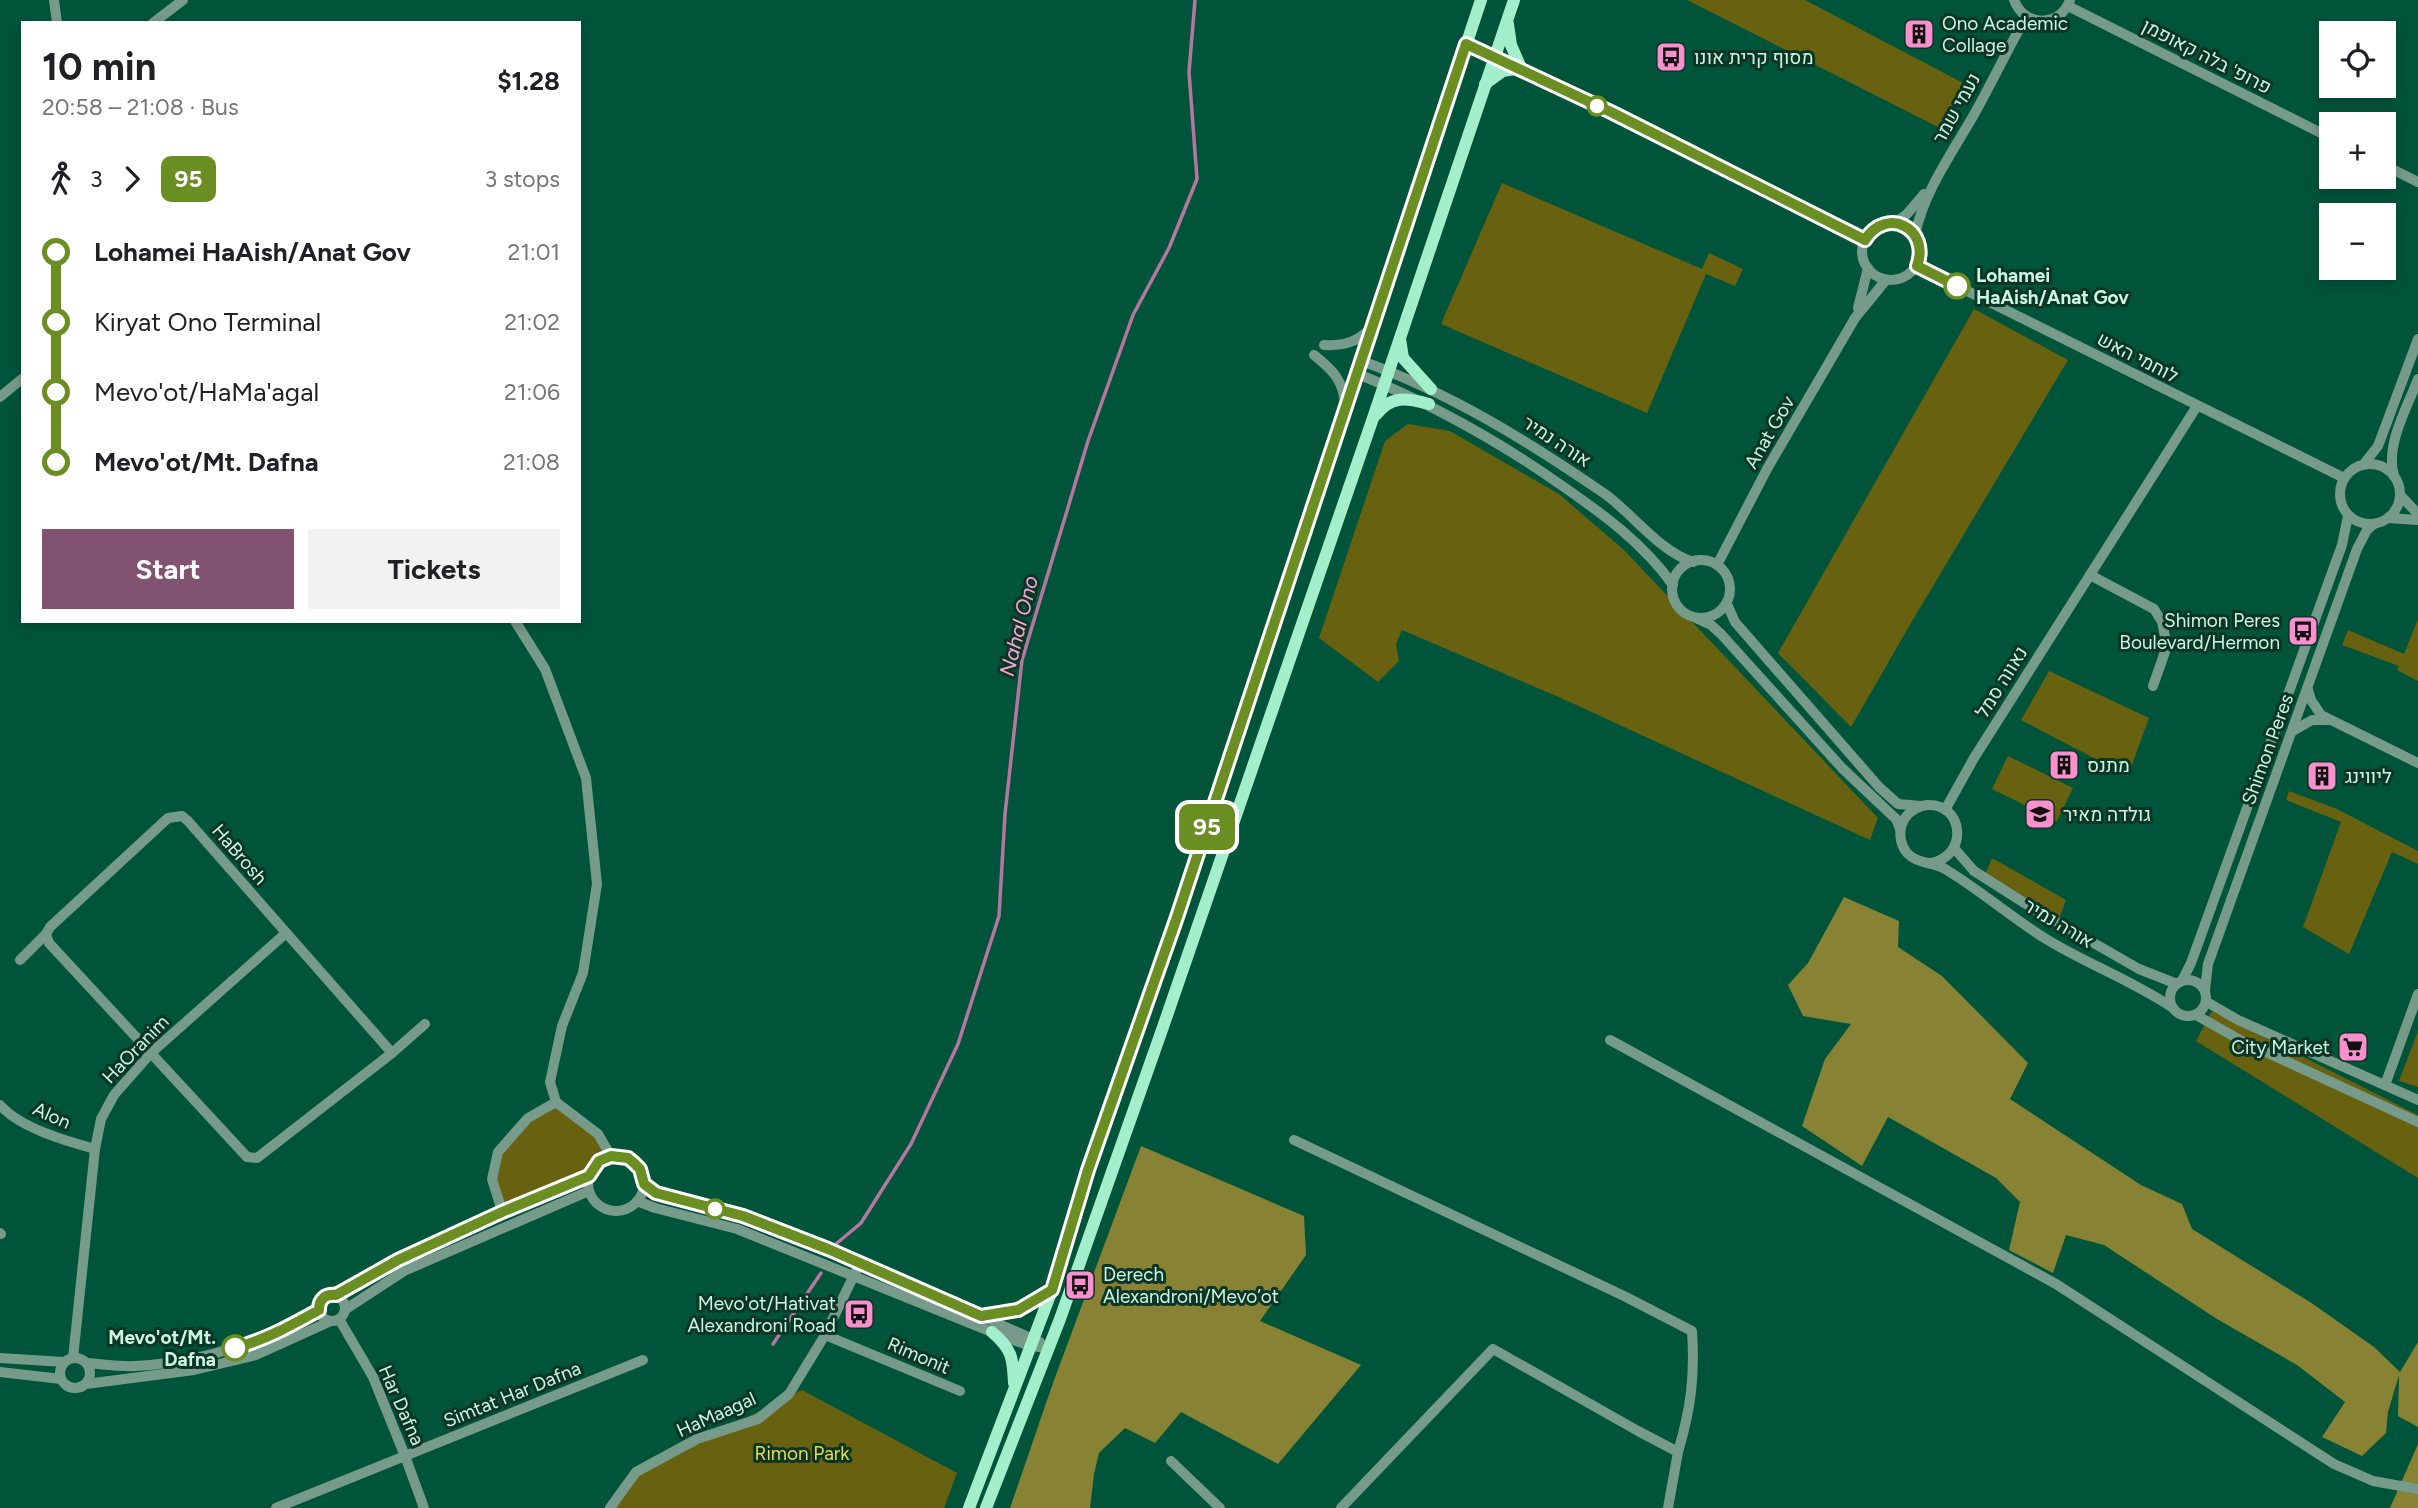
<!DOCTYPE html>
<html lang="en">
<head>
<meta charset="utf-8">
<style>
  :root { --surface:#fff; --page:#f2f2f2; --text:#202124; --muted:#757577; --accent:#815370 }
  body { margin:0; font-family:Figtree,Heebo,sans-serif; background:var(--page); color:var(--text); height:100vh; display:flex; flex-direction:column; font-size:26px; white-space:nowrap }
  * { box-sizing:border-box; margin:0 }
  p { font-size:23px; color:var(--muted) }
  .icon { flex:none; width:38px; height:38px; fill:none; stroke:currentColor; stroke-width:2; stroke-linecap:round; stroke-linejoin:round }
  .map { position:relative; flex:1; overflow:hidden }
  .drawer { position:absolute; left:21px; top:21px; width:560px; height:602px; display:flex; flex-direction:column; background:var(--surface); border-radius:0px; box-shadow:0 4px 10px #0003 }
  .drawer>* { flex:none }
  .badge { padding:0 14px; border-radius:10px; font-size:24px; line-height:46px }
  .tools { position:absolute; left:2319px; top:21px; display:grid; gap:14px }
  .tools a { display:grid; place-items:center; width:77px; height:77px; border-radius:0px; background:var(--surface); box-shadow:0 4px 10px #0003; font-size:35px }
  .map>.badge { position:absolute; translate:-50% -50%; box-shadow:0 0 0 4px #fff }
  .legs { display:flex; align-items:center; gap:10px; height:77px; padding:0 21px; font-size:23px }
  .legs p { margin-inline-start:auto }
  .summary { display:flex; align-items:center; justify-content:space-between; height:119px; padding:0 21px }
  h1 { font-size:38px; font-weight:700; line-height:52px }
  .cta { display:flex; gap:14px; margin-top:auto; padding:14px 21px }
  .cta a { flex:1; height:80px; border-radius:0px; background:var(--accent); color:#fff; font-size:28px; font-weight:700; line-height:80px; text-align:center }
  .cta a+a { background:var(--page); color:var(--text) }
  ul { padding:0 21px; list-style:none }
  li { display:flex; align-items:center; gap:24px; height:70px; font-size:26px }
  li i { display:grid; place-items:center; width:10px; height:100%; margin:0 9px; background:currentColor }
  li i::after { content:''; width:18px; height:18px; margin:-9px; border:5px solid; border-radius:50%; background:var(--surface) }
  li p { margin-inline-start:auto }
  li:first-child i { background:linear-gradient(#0000 50%,currentColor 0) }
  li:last-child i { background:linear-gradient(currentColor 50%,#0000 0) }
  .map>svg:first-child { display:block }
</style>
</head>
<body>
<div class="map">
<svg width="2418" height="1508" viewBox="0 0 2418 1508">
  <rect width="100%" height="100%" fill="#00543a"/>
  <g fill="#68610f">
    <polygon points="1687,0 1805,0 1965,84 1940,128"/>
    <polygon points="1502,183 1702,269 1709,253 1743,269 1735,286 1706,274 1647,413 1441,324"/>
    <polygon points="1974,309 2068,360 1911,623 1851,727 1778,653"/>
    <polygon points="1408,424 1450,431 1559,494 1624,550 1878,818 1870,840 1561,698 1402,630 1396,644 1399,661 1378,682 1319,638 1385,441"/>
    <polygon points="2418,619 2418,681 2397,670 2399,666 2342,645 2348,630 2404,654"/>
    <polygon points="2049,671 2149,718 2128,776 2021,720"/>
    <polygon points="2008,756 2073,788 2057,821 1992,789"/>
    <polygon points="2289,791 2337,809 2418,851 2418,864 2392,852 2349,954 2303,927 2341,822 2286,800"/>
    <polygon points="1992,858 2066,900 2058,922 1984,877"/>
    <polygon points="2212,1011 2418,1115 2418,1178 2196,1041"/>
    <polygon points="2418,1031 2418,1087 2399,1081"/>
    <polygon points="556,1102 598,1134 611,1156 599,1161 589,1176 502,1211 492,1179 498,1152 528,1118"/>
    <polygon points="802,1390 957,1473 944,1508 610,1508 636,1472"/>
  </g>
  <g fill="#888234">
    <polygon points="1844,897 1899,921 1898,947 1942,976 2028,1063 2010,1099 2141,1185 2182,1204 2192,1229 2313,1304 2374,1347 2400,1372 2418,1342 2418,1427 2398,1416 2399,1375 2388,1412 2386,1433 2362,1456 2322,1437 2345,1402 2297,1365 2217,1319 2104,1245 2066,1235 2053,1273 2009,1250 2020,1202 1996,1178 1888,1117 1862,1166 1802,1126 1825,1059 1851,1024 1803,1016 1788,985 1808,963"/>
    <polygon points="1141,1146 1304,1216 1306,1255 1260,1321 1361,1365 1278,1464 1181,1412 1155,1443 1125,1428 1099,1453 1094,1474 1090,1508 1010,1508 1053,1383"/>
    <polygon points="2418,1444 2418,1508 2390,1508"/>
  </g>
  <g fill="none" stroke-linecap="round" stroke-linejoin="round">
    <g stroke="#b776a2" stroke-width="3.5">
      <polyline points="836,1244 861,1223 911,1144 958,1044 999,916 1005,814 1022,660 1088,441 1133,315 1169,248 1197,179 1189,72 1195,0"/>
      <polyline points="773,1344 821,1273"/>
    </g>
    <g stroke="#779b8a" stroke-width="10">
      <polyline points="54,0 57,23"/>
      <path d="M 2014,0 C 2024,27 2060,28 2070,0"/>
      <polyline points="2068,6 2331,138"/>
      <polyline points="153,23 183,0"/>
      <polyline points="1466,44 1613,113 1865,240"/>
      <polyline points="2384,165 2418,182"/>
      <circle cx="1891" cy="251" r="29"/>
      <polyline points="1895,223 1907,214 1924,194"/>
      <path d="M 1915,235 C 1924,192 1950,156 1972,118 C 1991,85 2007,50 2026,17"/>
      <polyline points="1917,266 2344,478"/>
      <polyline points="1858,308 1868,268"/>
      <path d="M 1324,345 C 1345,346 1358,342 1373,326"/>
      <path d="M 1314,355 C 1333,370 1344,381 1345,406"/>
      <path d="M 1362,361 C 1450,393 1528,441 1605,494 C 1634,515 1659,551 1693,562"/>
      <path d="M 1358,374 C 1430,403 1497,440 1561,485 C 1603,514 1643,543 1673,585"/>
      <polyline points="0,397 23,378"/>
      <circle cx="2370" cy="494" r="30"/>
      <polyline points="2363,465 2378,446 2418,339"/>
      <path d="M 2394,476 C 2385,445 2407,408 2418,379"/>
      <polyline points="2400,495 2418,514"/>
      <polyline points="2388,518 2418,520"/>
      <circle cx="1701" cy="589" r="29"/>
      <polyline points="1717,565 1767,469 1855,318 1886,280"/>
      <polyline points="2090,575 2154,609 2162,622 2167,646 2153,686"/>
      <polyline points="1727,604 1735,622 1879,787 1898,804 1921,806"/>
      <polyline points="1696,618 1711,625 1721,634 1842,768 1896,819 1900,829"/>
      <polyline points="515,621 545,669 586,778 597,884 583,973 562,1026 550,1082 556,1102 598,1134 611,1156"/>
      <polyline points="2308,690 2311,700 2321,715 2418,763"/>
      <polyline points="2293,731 2312,720 2329,720"/>
      <polyline points="1945,810 1974,758 2197,406"/>
      <polyline points="1954,848 1974,871 2026,904 2139,969 2177,984"/>
      <path d="M 1931,863 C 1969,856 1964,803 1927,805 C 1918,806 1910,811 1905,818 C 1898,829 1899,843 1907,853 C 1917,864 1933,862 1945,869 C 1980,890 2012,918 2046,939 C 2087,964 2133,981 2173,1008"/>
      <polyline points="46,934 49,943 247,1157 257,1158 392,1053 425,1024"/>
      <polyline points="20,960 46,934 50,927 168,818 182,816 188,821 392,1053"/>
      <circle cx="2188" cy="998" r="18"/>
      <polyline points="2182,981 2191,963 2342,545 2348,516"/>
      <polyline points="2205,990 2208,964 2357,549 2367,530 2374,524"/>
      <polyline points="2207,1002 2238,1020 2418,1100"/>
      <polyline points="2196,1015 2242,1041 2418,1122"/>
      <polyline points="1610,1040 2056,1284 2334,1464 2373,1481 2418,1489"/>
      <polyline points="2385,1085 2418,994"/>
      <path d="M 0,1105 C 20,1128 66,1141 95,1149"/>
      <path d="M 1294,1140 L 1624,1296 L 1692,1331 C 1695,1376 1691,1408 1678,1452"/>
      <circle cx="616" cy="1183" r="28"/>
      <polyline points="644,1184 656,1193 743,1216 828,1249 1040,1342"/>
      <polyline points="637,1201 655,1208 737,1229 992,1332 1030,1346 1049,1348"/>
      <polyline points="502,1211 492,1179 498,1152 528,1118 556,1102"/>
      <polyline points="0,1233 1,1234"/>
      <circle cx="332" cy="1308" r="13"/>
      <polyline points="336,1295 398,1260 502,1211 589,1176"/>
      <polyline points="346,1309 404,1271 589,1191"/>
      <polyline points="339,1319 373,1377 405,1456 424,1508"/>
      <polyline points="825,1335 960,1391"/>
      <circle cx="75" cy="1373" r="15"/>
      <polyline points="0,1358 64,1362"/>
      <polyline points="73,1358 95,1149 101,1119 114,1095 151,1053 286,933"/>
      <path d="M 87,1363 C 103,1364 120,1367 135,1366 C 201,1363 262,1342 319,1310"/>
      <polyline points="0,1372 61,1379"/>
      <polyline points="86,1384 194,1370 256,1355 331,1321"/>
      <polyline points="1171,1461 1220,1508"/>
      <polyline points="276,1508 643,1360"/>
      <polyline points="610,1508 636,1472 697,1439 758,1419 789,1394 825,1335 857,1269"/>
      <polyline points="1341,1508 1493,1349 1638,1431 1678,1452 1668,1508"/>
    </g>
    <g stroke="#a3efcc" stroke-width="12">
      <polyline points="1485,84 1503,71 1521,68 1511,45 1508,24"/>
      <polyline points="1400,339 1403,358 1431,389"/>
      <path d="M 1376,415 C 1391,395 1407,398 1429,404"/>
      <polyline points="981,1316 1018,1310 1051,1290"/>
      <path d="M 992,1332 C 1012,1349 1013,1358 1014,1383"/>
      <polyline points="969,1508 1052,1290 1088,1169 1143,1018 1481,0"/>
      <polyline points="986,1508 1060,1319 1163,1027 1372,421 1514,0"/>
    </g>
  </g>
  <g fill="none" stroke-linecap="round" stroke-linejoin="round">
    <g stroke="#fff" stroke-width="16">
      <path id="line-1" d="M 235,1348 C 265,1340 292,1325 319,1310 C 319,1299 325,1294 336,1295 L 398,1260 L 502,1212 L 589,1176 L 599,1161 L 611,1156 L 628,1158 L 634,1163 L 640,1169 L 644,1184 L 656,1193 L 743,1216 L 828,1249 L 981,1316 L 1018,1310 L 1052,1290 L 1088,1170 L 1177,917 L 1466,44 L 1613,113 L 1865,240 C 1886,206 1931,228 1917,266 L 1957,286"/>
    </g>
    <use href="#line-1" stroke="#6b8e23" stroke-width="10"/>
  </g>
  <defs>
    <g id="building-square" transform="scale(1.575)"><rect x="-9" y="-9" width="18" height="18" rx="4" fill="#f790cd" stroke="#0c3526"/><path d="M-4-6H4V6H1V3H-1V6H-4ZM-2.5-4.3h1.7v1.8h-1.7ZM.8-4.3h1.7v1.8H.8ZM-2.5-1h1.7V.8h-1.7ZM.8-1h1.7V.8H.8Z" fill="#111"/></g>
    <g id="bus-square" transform="scale(1.575)"><rect x="-9" y="-9" width="18" height="18" rx="4" fill="#f790cd" stroke="#0c3526"/><path d="M-5-6H5V4H4V6H2V4H-2V6H-4V4H-5ZM-3.5-4V0h7V-4ZM-3.5 1.2v1.5H-2V1.2ZM2 1.2v1.5H3.5V1.2Z" fill="#111"/></g>
    <g id="school-square" transform="scale(1.575)"><rect x="-9" y="-9" width="18" height="18" rx="4" fill="#f790cd" stroke="#0c3526"/><path d="M0-5L7-2L0 1L-7-2ZM-4 1L0 2.5L4 1V4Q0 6-4 4Z" fill="#111"/></g>
    <g id="supermarket-square" transform="scale(1.575)"><rect x="-9" y="-9" width="18" height="18" rx="4" fill="#f790cd" stroke="#0c3526"/><path d="M-6-5.5h2.5l.6 2H6L4.5 2H-2.5L-4.4-4H-6ZM-1.5 3.2a1.3 1.3 0 1 0 .1 0ZM3 3.2a1.3 1.3 0 1 0 .1 0Z" fill="#111"/></g>
  </defs>
  <g fill-rule="evenodd">
    <use href="#building-square" x="1919" y="34"/>
    <use href="#bus-square" x="1671" y="57"/>
    <use href="#bus-square" x="2303" y="631"/>
    <use href="#building-square" x="2064" y="765"/>
    <use href="#building-square" x="2322" y="776"/>
    <use href="#school-square" x="2040" y="814"/>
    <use href="#supermarket-square" x="2353" y="1047"/>
    <use href="#bus-square" x="1080" y="1285"/>
    <use href="#bus-square" x="859" y="1314"/>
  </g>
  <g fill="#fff" stroke="#6b8e23" stroke-width="3.5">
    <circle cx="1597" cy="106" r="9"/>
    <circle cx="1957" cy="286" r="12"/>
    <circle cx="715" cy="1209" r="9"/>
    <circle cx="235" cy="1348" r="12"/>
  </g>
  <g text-anchor="middle" stroke-width="6" stroke-linejoin="round" paint-order="stroke">
    <g font-size="19" fill="#cbf6e1" stroke="#0c3526" text-anchor="start">
      <text x="1942" y="30">Ono Academic<tspan x="1942" dy="22">Collage</tspan></text>
      <text x="1694" y="64">מסוף קרית אונו</text>
      <text x="2280" y="627" text-anchor="end">Shimon Peres<tspan x="2280" dy="22">Boulevard/Hermon</tspan></text>
      <text x="2087" y="772">מתנס</text>
      <text x="2345" y="783">ליווינג</text>
      <text x="2063" y="821">גולדה מאיר</text>
      <text x="2330" y="1054" text-anchor="end">City Market</text>
      <text x="1103" y="1281">Derech<tspan x="1103" dy="22">Alexandroni/Mevo’ot</tspan></text>
      <text x="836" y="1310" text-anchor="end">Mevo'ot/Hativat<tspan x="836" dy="22">Alexandroni Road</tspan></text>
    </g>
    <g font-size="19" fill="#cbf6e1" stroke="#0c3526">
      <text transform="translate(2207 56) rotate(27)" y="7">פרופ' בלה קאופמן</text>
      <text transform="translate(1956 108) rotate(-61)" y="7">נעמי שמר</text>
      <text transform="translate(2138 357) rotate(27)" y="7">לוחמי האש</text>
      <text transform="translate(1769 432) rotate(-60)" y="7">Anat Gov</text>
      <text transform="translate(1557 441) rotate(33)" y="7">אורה נמיר</text>
      <text transform="translate(2001 682) rotate(-58)" y="7">נאווה סמל</text>
      <text transform="translate(2267 749) rotate(-70)" y="7">Shimon Peres</text>
      <text transform="translate(240 854) rotate(49)" y="7">HaBrosh</text>
      <text transform="translate(2059 923) rotate(31)" y="7">אורה נמיר</text>
      <text transform="translate(135 1049) rotate(-46)" y="7">HaOranim</text>
      <text transform="translate(52 1115) rotate(24)" y="7">Alon</text>
      <text transform="translate(919 1355) rotate(23)" y="7">Rimonit</text>
      <text transform="translate(512 1394) rotate(-22)" y="7">Simtat Har Dafna</text>
      <text transform="translate(402 1405) rotate(66)" y="7">Har Dafna</text>
      <text transform="translate(716 1414) rotate(-24)" y="7">HaMaagal</text>
    </g>
    <g font-size="19" font-weight="bold" fill="#cbf6e1" stroke="#0c3526" text-anchor="start">
      <text x="1976" y="282">Lohamei<tspan x="1976" dy="22">HaAish/Anat Gov</tspan></text>
      <text x="216" y="1344" text-anchor="end">Mevo'ot/Mt.<tspan x="216" dy="22">Dafna</tspan></text>
    </g>
    <g font-size="19" fill="#e8dc50" stroke="#0c3526">
      <text x="802" y="1460">Rimon Park</text>
    </g>
    <g font-size="21" font-style="italic" fill="#fba5d7" stroke="#0c3526">
      <text transform="translate(1019 626) rotate(-76)" y="7">Nahal Ono</text>
    </g>
  </g>
</svg>
<div class="tools">
<a><svg class="icon" aria-label="locate" viewBox="0 0 24 24"><circle cx="12" cy="12" r="6"/><path d="M12 2v4M12 18v4M2 12h4M18 12h4"/></svg></a>
<a>+</a>
<a>−</a>
</div>
<b class="badge" style="left:1207px;top:827px;background:#6b8e23;color:#fff">95</b>
<section class="drawer">
<div class="summary"><div><h1>10 min</h1><p>20:58 – 21:08 · Bus</p></div><b>$1.28</b></div>
<div class="legs"><svg class="icon" aria-label="walk" viewBox="0 0 24 24"><circle cx="13" cy="4" r="2"/><path d="M13 8l-2 6 4 7M11 14l-3 7M7 12l3-4h3l4 4"/></svg>3<svg class="icon" aria-label="forward" viewBox="0 0 24 24"><path d="M9 5l7 7-7 7"/></svg><b class="badge" style="background:#6b8e23;color:#fff">95</b><p>3 stops</p></div>
<ul>
<li><i style="color:#6b8e23"></i><b>Lohamei HaAish/Anat Gov</b><p>21:01</p></li>
<li><i style="color:#6b8e23"></i><span>Kiryat Ono Terminal</span><p>21:02</p></li>
<li><i style="color:#6b8e23"></i><span>Mevo'ot/HaMa'agal</span><p>21:06</p></li>
<li><i style="color:#6b8e23"></i><b>Mevo'ot/Mt. Dafna</b><p>21:08</p></li>
</ul>
<div class="cta"><a>Start</a><a>Tickets</a></div>
</section>
</div>
</body>
</html>
